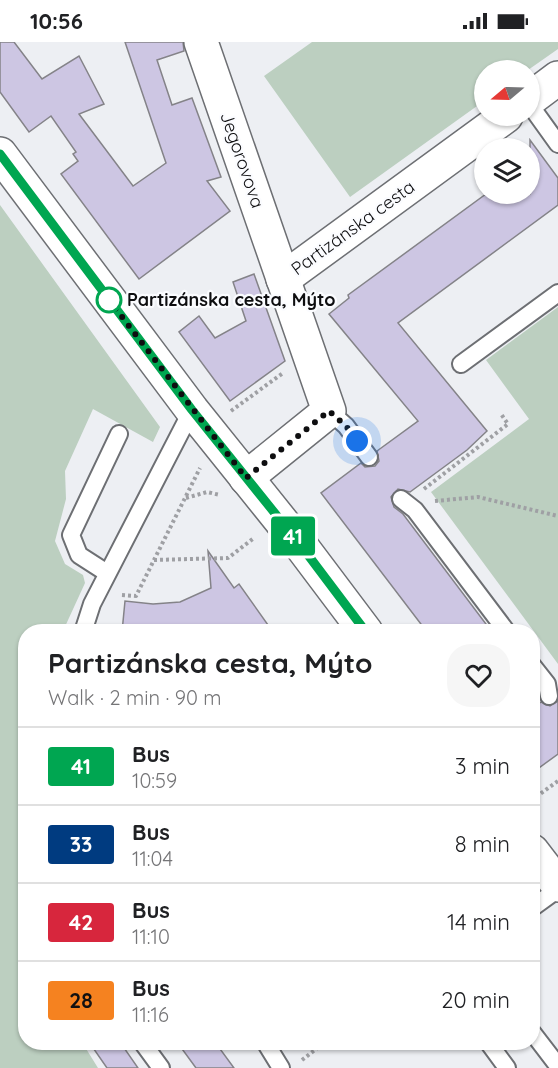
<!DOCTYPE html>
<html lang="en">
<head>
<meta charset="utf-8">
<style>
  :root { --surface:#fff; --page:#f6f6f6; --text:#202124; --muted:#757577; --line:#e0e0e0 }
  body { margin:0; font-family:Quicksand,sans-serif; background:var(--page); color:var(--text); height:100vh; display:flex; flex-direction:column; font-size:22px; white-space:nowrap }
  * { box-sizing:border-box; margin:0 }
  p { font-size:20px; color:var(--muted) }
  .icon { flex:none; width:33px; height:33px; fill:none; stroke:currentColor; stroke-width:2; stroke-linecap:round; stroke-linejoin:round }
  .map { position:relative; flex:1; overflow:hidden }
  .panel { position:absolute; left:18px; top:582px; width:522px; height:426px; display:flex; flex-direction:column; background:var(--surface); border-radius:24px; box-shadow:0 2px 4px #0004 }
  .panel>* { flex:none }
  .badge { padding:0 12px; border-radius:4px; font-size:21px; line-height:39px }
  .needle { width:39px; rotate:251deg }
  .buttons { position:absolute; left:474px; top:18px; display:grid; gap:12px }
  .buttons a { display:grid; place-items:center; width:66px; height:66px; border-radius:50%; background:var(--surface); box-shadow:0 2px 4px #0004; font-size:30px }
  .you { position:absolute; width:30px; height:30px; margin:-15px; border:4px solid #fff; border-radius:50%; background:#1a73e8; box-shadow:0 0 0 9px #1a73e833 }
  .map>.badge { position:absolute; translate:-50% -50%; box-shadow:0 0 0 3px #fff }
  .round { display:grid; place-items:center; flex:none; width:63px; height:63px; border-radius:24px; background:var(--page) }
  .head { display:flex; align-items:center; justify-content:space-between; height:102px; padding:0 30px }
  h1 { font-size:28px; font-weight:800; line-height:45px }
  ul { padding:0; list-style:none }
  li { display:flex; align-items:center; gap:18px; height:78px; padding:0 30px; border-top:2px solid var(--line) }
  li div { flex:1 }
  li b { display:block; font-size:22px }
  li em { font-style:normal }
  li .badge { min-width:66px; font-weight:700; text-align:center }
  .status { display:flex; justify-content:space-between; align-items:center; height:42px; padding:0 30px; background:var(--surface); direction:ltr }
  .status svg { height:16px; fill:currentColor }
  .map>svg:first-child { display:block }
</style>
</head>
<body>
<div class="status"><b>10:56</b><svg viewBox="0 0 49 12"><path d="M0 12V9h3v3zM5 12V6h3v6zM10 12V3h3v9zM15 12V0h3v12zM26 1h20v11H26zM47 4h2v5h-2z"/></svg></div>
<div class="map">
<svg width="558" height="1026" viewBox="0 0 558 1026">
  <rect width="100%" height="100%" fill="#edeff3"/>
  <g fill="#bccfc0">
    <polygon points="312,0 558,0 558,7 528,28 484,28 484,59 350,155 264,34"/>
    <polygon points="0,163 160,385 153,400 93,367 65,429 66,457 55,499 65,522 83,533 85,541 63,589 26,590 26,1000 88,1001 85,1005 98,1026 0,1026"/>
    <polygon points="558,265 558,622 431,450 529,377 486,318"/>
  </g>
  <g fill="#cdc6e3" stroke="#848388" stroke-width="1.5">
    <polygon points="0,0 14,0 42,37 79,14 104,62 79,72 133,144 166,121 125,0 183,0 184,9 157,18 172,63 192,56 221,135 207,139 230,169 139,237 61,132 78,119 73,112 76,110 51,74 29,90 0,50"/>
    <polygon points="530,98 558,136 558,163 398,281 487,389 467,408 410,450 398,447 391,455 394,465 403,472 492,590 427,590 321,451 361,421 365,425 375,424 379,419 377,409 418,379 329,272 349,256 348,253 486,152 530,152"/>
    <polygon points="254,232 285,319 230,359 179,290 199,274 215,296 246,279 233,240"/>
    <polygon points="208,509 234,546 239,542 273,590 122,590 125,559 153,562 180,560 211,546"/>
    <polygon points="558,659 558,712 532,731 532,667 541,660 550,664"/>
    <polygon points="89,1000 120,1000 138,1026 107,1026"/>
    <polygon points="177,1000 215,1000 234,1026 196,1026"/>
  </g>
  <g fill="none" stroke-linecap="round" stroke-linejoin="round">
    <g stroke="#6d6f73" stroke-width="20">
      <g id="lane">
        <polyline points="530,63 558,102"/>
        <polyline points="461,322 558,251"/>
        <polyline points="329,369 346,384 369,415"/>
        <polyline points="401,457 415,468 507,590"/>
        <polyline points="107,531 79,513 71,493 119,392"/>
        <polyline points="83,590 92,562 192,368"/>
        <polyline points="532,623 547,642 549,654"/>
        <polyline points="532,866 558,847"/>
        <polyline points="532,990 558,1024"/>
        <polyline points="142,1000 161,1026"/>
        <polyline points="265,1000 281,1026"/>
        <polyline points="488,1000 507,1026"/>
      </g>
    </g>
    <g stroke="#6d6f73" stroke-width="36">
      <g id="street">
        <polyline points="201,0 329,369 246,436"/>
        <polyline points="530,57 558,36"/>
        <polyline points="283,237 506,74"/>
      </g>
    </g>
    <g stroke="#6d6f73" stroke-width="36">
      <g id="secondary">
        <polyline points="0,112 192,368 302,505 366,590"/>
        <polyline points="532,809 558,843"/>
      </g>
    </g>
    <g stroke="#9fa0a4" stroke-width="4" stroke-dasharray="3 3" stroke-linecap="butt">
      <polyline points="231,369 283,331"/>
      <polyline points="424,447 508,382 501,372"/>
      <polyline points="186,456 207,450 220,453"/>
      <polyline points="435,459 478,455 558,474"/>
      <polyline points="154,518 228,516 254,496"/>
      <polyline points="122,553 136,554 200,426"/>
      <polyline points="536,755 558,739"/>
      <polyline points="302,1018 325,1000"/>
    </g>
    <use href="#lane" stroke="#fff" stroke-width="16"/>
    <use href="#street" stroke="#fff" stroke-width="33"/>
    <use href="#secondary" stroke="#fff" stroke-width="33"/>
  </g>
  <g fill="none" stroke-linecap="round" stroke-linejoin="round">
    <g stroke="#fff" stroke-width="14">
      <polyline id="line" points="0,112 192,368 302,505 366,590"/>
    </g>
    <use href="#line" stroke="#00a651" stroke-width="9"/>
    <polyline stroke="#0e0e10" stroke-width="6" stroke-dasharray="0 10.8" points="109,258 246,436 329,369 346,384 357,399"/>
  </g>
  <circle fill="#fff" stroke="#00a651" stroke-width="3" cx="109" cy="258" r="12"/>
  <g text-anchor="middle" stroke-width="4.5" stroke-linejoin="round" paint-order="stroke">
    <g font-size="18" fill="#0e0e10" stroke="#fbfcff">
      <text transform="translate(242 118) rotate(71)" y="6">Jegorovova</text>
      <text transform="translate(353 186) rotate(-36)" y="6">Partizánska cesta</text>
    </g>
    <g font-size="18" font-weight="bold" fill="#0e0e10" stroke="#fbfcff" text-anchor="start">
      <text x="127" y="264">Partizánska cesta, Mýto</text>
    </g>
  </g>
</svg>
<div class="buttons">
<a><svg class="needle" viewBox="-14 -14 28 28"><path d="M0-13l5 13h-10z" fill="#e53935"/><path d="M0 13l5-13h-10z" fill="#757577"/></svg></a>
<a><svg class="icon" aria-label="layers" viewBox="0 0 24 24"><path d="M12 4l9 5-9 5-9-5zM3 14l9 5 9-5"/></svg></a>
</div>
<div class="you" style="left:357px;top:399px"></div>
<b class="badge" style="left:293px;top:494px;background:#00a651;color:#fff">41</b>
<section class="panel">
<div class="head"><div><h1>Partizánska cesta, Mýto</h1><p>Walk · 2 min · 90 m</p></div><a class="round"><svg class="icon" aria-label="heart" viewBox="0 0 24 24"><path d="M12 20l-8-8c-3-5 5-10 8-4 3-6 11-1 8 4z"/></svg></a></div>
<ul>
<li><span class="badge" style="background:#00a651;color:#fff">41</span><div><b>Bus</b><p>10:59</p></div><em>3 min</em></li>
<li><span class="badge" style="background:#003b80;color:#fff">33</span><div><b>Bus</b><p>11:04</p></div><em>8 min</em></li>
<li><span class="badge" style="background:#d7263d;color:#fff">42</span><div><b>Bus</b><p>11:10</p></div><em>14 min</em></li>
<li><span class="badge" style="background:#f58220;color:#111">28</span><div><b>Bus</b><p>11:16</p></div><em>20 min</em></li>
</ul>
</section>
</div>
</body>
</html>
